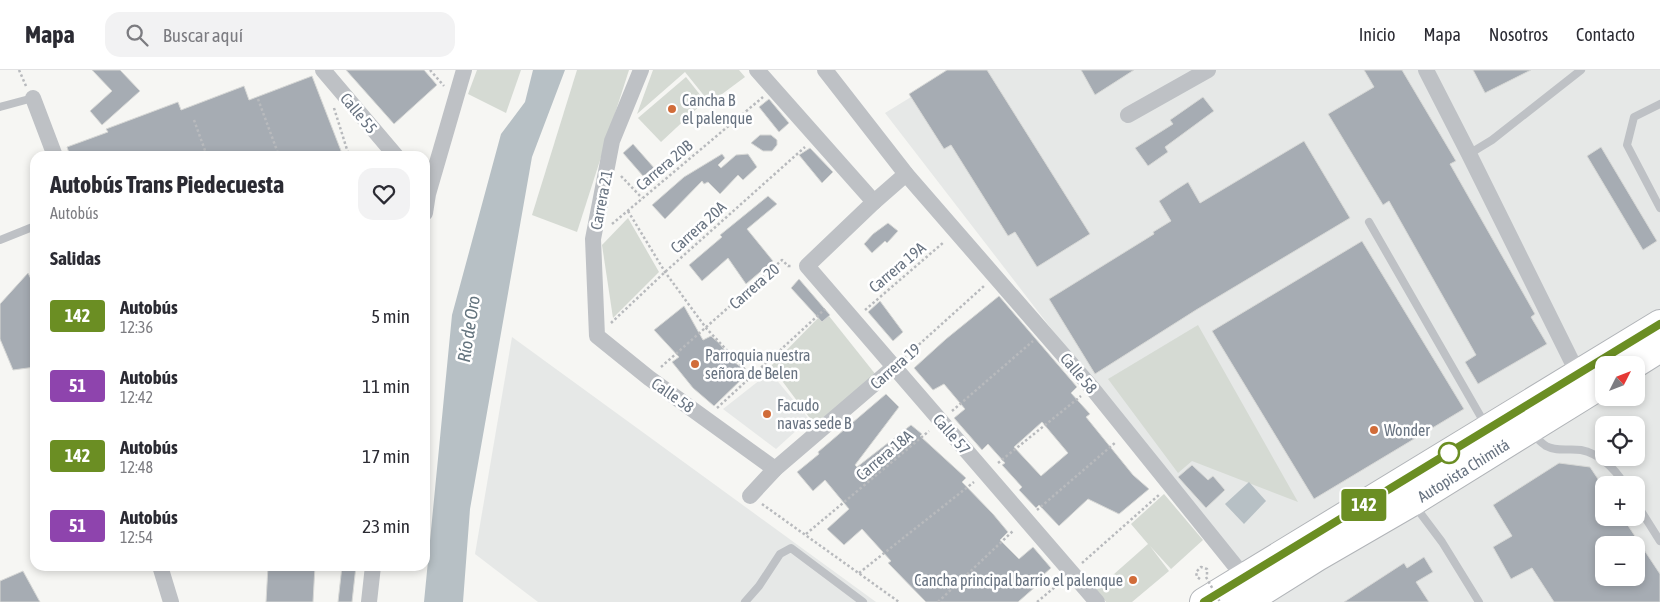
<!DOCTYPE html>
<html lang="es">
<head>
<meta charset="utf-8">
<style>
  :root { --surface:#fff; --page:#f2f2f3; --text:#2b2b33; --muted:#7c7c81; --line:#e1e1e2 }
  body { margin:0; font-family:"Asap Condensed",sans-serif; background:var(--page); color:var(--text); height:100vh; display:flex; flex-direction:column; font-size:19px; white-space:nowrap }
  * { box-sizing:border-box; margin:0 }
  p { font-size:16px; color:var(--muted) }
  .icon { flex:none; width:28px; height:28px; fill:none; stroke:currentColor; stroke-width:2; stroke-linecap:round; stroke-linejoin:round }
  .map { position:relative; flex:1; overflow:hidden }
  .details { position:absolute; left:30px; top:81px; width:400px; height:420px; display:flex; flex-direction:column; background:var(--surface); border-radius:15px; box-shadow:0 2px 8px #0003 }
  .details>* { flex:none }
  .badge { padding:0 10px; border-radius:4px; font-size:18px; line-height:32px }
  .needle { width:32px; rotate:48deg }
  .controls { position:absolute; left:1595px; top:286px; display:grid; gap:10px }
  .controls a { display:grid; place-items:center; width:50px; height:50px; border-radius:10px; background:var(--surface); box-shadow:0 2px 8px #0003; font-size:25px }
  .map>.badge { position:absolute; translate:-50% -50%; box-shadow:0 0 0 2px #fff }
  h2 { padding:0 20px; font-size:19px; line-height:45px }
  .round { display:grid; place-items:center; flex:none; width:52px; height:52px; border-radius:15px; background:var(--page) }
  .overview { display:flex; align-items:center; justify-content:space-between; height:85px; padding:0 20px }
  h1 { font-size:24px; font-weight:700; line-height:38px }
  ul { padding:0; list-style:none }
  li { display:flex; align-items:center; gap:15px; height:70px; padding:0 20px }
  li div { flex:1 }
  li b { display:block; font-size:19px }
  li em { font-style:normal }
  li .badge { min-width:55px; font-weight:700; text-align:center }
  header { display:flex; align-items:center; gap:30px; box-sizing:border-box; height:70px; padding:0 25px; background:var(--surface); border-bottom:1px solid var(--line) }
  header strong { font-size:24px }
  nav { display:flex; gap:28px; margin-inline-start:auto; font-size:18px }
  .search { width:350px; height:45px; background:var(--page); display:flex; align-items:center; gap:12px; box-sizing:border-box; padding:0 18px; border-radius:15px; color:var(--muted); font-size:19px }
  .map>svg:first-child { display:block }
</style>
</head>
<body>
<header>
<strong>Mapa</strong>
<div class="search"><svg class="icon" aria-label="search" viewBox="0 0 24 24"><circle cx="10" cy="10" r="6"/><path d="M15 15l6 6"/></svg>Buscar aquí</div>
<nav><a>Inicio</a><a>Mapa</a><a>Nosotros</a><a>Contacto</a></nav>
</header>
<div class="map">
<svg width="1660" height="532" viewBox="0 0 1660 532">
  <rect width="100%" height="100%" fill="#f6f6f3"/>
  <g fill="#e6e8e7" fill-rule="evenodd">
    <path d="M 955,0 L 1660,0 L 1660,532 L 1260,532 L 1232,493 L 885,43 ZM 1604,295 L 1636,295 L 1636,328 L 1604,328 ZM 1604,355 L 1636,355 L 1636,388 L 1604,388 ZM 1604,415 L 1636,415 L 1636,448 L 1604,448 ZM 1604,475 L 1636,475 L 1636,508 L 1604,508 Z"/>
    <polygon points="512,267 876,532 538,532 475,484"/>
    <polygon points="770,302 809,349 776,379 723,339"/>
  </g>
  <g fill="#d5dad3">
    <polygon points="477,0 521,0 506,43 468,24"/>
    <polygon points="577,0 629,0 577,162 532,145"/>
    <polygon points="653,0 739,0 745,7 710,33 685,2 637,44"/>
    <polygon points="686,7 705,31 661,72 638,48"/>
    <polygon points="628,148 659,202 613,248 602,175"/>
    <polygon points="825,241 876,305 815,355 771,296"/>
    <polygon points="1198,255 1298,432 1192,391 1178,403 1108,309"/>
    <polygon points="1164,424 1203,470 1171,499 1150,476 1169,501 1132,532 1106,532 1096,520 1148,474 1131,454"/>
  </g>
  <g fill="#b7c0c5">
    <polygon points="533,0 565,0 532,87 470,439 463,532 424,532 452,245 501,64 525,32"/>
    <polygon points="1249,412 1266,431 1244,454 1225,434"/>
  </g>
  <g fill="#a6acb3" stroke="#d7d8d6" fill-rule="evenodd">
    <polygon points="92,0 120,0 140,21 102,55 90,41 112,21"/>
    <polygon points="346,0 424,0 437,15 394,54"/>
    <polygon points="947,0 987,0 1090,164 1037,197 1015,162 1008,166 951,75 944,79 909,24"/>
    <polygon points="1081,0 1134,0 1095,25"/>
    <polygon points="1364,0 1402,0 1456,91 1450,94 1535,244 1531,247 1547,274 1478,314 1465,292 1476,285 1389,131 1383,135 1328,44 1374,17"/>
    <polygon points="1473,0 1531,0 1485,23"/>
    <polygon points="312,6 343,86 70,86 67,77 108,62 106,59 178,32 181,40 244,16 249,30"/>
    <polygon points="1203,27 1214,41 1165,77 1168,82 1148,96 1135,78 1173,54 1170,50"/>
    <polygon points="769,29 789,53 779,62 759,37"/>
    <polygon points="760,65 771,65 777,70 777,75 772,81 763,81 751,73"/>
    <polygon points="1304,71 1350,148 1196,240 1095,304 1049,229 1154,164 1153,162 1171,151 1159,131 1174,121 1188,112 1200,133"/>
    <polygon points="633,74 655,99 643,106 623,83"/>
    <polygon points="1601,77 1657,171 1643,180 1587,86"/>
    <polygon points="810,78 833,102 822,113 799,85"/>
    <polygon points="722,84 725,88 718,95 721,98 736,85 748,84 757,97 743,110 738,105 720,124 708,112 704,114 702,111 665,149 652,135 684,107"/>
    <polygon points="768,126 777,134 747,159 773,191 746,214 728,188 702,211 689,195 722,167 720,165"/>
    <polygon points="888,153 898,161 887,173 885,171 872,183 864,174 873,164"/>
    <polygon points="1362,171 1464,339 1314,429 1212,261"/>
    <polygon points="28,203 35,217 35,297 13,300 0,269 0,234"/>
    <polygon points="799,209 830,245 822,252 791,218"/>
    <path d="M 999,226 L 1077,317 L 1071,323 L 1090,344 L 1086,347 L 1133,405 L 1149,419 L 1119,444 L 1088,429 L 1059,456 L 1039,435 L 1036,438 L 1019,420 L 1022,417 L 1002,395 L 1005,393 L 988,374 L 982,380 L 954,348 L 965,339 L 944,314 L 933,320 L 914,298 L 946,269 ZM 1042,352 L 1068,383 L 1041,406 L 1014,377 Z"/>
    <polygon points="880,231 903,262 893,271 868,242"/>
    <polygon points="684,236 703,270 711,266 719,273 734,292 741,297 744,307 714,336 693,318 672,292 679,287 654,260"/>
    <polygon points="886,324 899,337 855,395 857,397 911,355 922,364 920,366 966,408 962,412 993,444 1008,462 1000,470 1019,489 1033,477 1051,498 1032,515 1034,518 1018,532 926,532 888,493 891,491 862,459 844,475 827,459 849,439 825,410 813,421 797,402 819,384 818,382"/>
    <path d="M 1559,393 L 1590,397 L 1604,418 L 1604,448 L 1623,448 L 1660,504 L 1660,532 L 1554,532 L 1532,498 L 1511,509 L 1493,477 L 1512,466 L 1493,435 ZM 1604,475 L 1636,475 L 1636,508 L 1604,508 Z"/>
    <polygon points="1192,395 1208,410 1213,406 1225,420 1206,438 1178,407"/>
    <polygon points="1424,487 1433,502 1416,512 1429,532 1344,532 1404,493 1407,498"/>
    <polygon points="268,496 315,496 313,532 266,532"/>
    <polygon points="342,496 356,496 352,532 338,532"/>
    <polygon points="23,501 40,532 0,532 0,511"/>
  </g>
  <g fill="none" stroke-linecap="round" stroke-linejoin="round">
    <g stroke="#b1b4b8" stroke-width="30">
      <g id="highway">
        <polyline points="1633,295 1660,278"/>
        <polyline points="1204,532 1660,254"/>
        <path id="s1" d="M 1245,532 L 1317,487 L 1412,432 L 1604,313"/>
      </g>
    </g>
    <g stroke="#b8babd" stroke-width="2.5" stroke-dasharray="2.5 2.5" stroke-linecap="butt">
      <polyline points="19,0 26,16"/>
      <polyline points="430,0 444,16"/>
      <polyline points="258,29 279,86"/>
      <polyline points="334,38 349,86"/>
      <polyline points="194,50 207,86"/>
      <polyline points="132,83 134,86"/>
      <polyline points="621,106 642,128"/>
      <polyline points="628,141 665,202 706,258 751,306"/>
      <polyline points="612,154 763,27"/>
      <polyline points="865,240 944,172"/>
      <polyline points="611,253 665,202 805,77"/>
      <polyline points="904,288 984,216"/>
      <polyline points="661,297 782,190 788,196 793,196"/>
      <polyline points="717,338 825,239"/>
      <polyline points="952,341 1033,271"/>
      <polyline points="998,393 1081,326"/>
      <polyline points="762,434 899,532"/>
      <polyline points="1037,440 1116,372"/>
      <polyline points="806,464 929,361"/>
      <polyline points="1082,493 1160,424"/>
      <polyline points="859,503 974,412"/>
      <polyline points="1200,509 1197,507 1196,502 1201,497 1207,499 1207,505"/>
      <polyline points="938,532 1014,460"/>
      <polyline points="1037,532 1061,512"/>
    </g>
    <g stroke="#bec1c5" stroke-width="8">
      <polyline points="1660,34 1634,47 1627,75 1660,138"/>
      <polyline points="0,37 33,28"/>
      <polyline points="1469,84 1492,70 1581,0"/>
      <polyline points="1369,152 1485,354"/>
      <polyline points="0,170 35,156"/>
      <path d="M 1531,363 C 1536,367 1541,373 1546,376 C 1557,382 1569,378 1581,380 C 1600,384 1615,399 1625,415"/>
      <polyline points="1636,433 1660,471"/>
      <polyline points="1415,436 1442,472 1479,532"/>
      <polyline points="745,532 759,516 780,484 791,478 863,532"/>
    </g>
    <g stroke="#bec1c5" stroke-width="16">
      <polyline points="323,0 396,86"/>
      <polyline points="641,0 612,71 593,169 597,266 649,308 775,399"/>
      <polyline points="757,0 874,132"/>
      <polyline points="825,0 906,104 1092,318 1245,508"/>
      <polyline points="1426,0 1469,84 1578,304"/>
      <polyline points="33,28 55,86"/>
      <polyline points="1128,45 1208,0"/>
      <polyline points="906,104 874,132 807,196 1097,532"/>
      <polyline points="425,143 428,124 464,0"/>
      <polyline points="750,426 775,399 894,297"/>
      <polyline points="160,496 171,532"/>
      <polyline points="369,532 373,496"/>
    </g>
    <use href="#highway" stroke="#fff" stroke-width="28"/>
    <polyline stroke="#b8babd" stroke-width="2.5" stroke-dasharray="2.5 2.5" stroke-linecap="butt" points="1206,507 1220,532"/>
  </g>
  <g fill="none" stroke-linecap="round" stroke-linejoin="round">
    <g stroke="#fff" stroke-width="11">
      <polyline id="line" points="1204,532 1660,254"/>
    </g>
    <use href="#line" stroke="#6b8e23" stroke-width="8"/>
  </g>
  <g fill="#d16c39" stroke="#fff" stroke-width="2">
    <circle cx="672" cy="39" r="5"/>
    <circle cx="695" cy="294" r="5"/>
    <circle cx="767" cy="344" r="5"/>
    <circle cx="1374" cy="360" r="5"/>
    <circle cx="1133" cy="510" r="5"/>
  </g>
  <circle fill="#fff" stroke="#6b8e23" stroke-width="2.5" cx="1449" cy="383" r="10"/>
  <g text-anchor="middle" stroke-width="5" stroke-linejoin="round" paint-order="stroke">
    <g font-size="16" fill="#687381" stroke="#fff" text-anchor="start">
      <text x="682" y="36">Cancha B<tspan x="682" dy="18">el palenque</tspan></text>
      <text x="705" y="291">Parroquia nuestra<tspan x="705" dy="18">señora de Belen</tspan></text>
      <text x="777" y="341">Facudo<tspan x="777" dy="18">navas sede B</tspan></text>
      <text x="1384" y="366">Wonder</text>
      <text x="1123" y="516" text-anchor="end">Cancha principal barrio el palenque</text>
    </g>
    <g font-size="16" fill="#687381" stroke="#fff">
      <text transform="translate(359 43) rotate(50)" y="6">Calle 55</text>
      <text transform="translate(664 95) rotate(-40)" y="6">Carrera 20B</text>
      <text transform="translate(601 130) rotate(-79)" y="6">Carrera 21</text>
      <text transform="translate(698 157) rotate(-42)" y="6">Carrera 20A</text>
      <text transform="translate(897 197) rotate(-40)" y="6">Carrera 19A</text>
      <text transform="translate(754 216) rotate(-41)" y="6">Carrera 20</text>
      <text transform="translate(895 296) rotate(-41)" y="6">Carrera 19</text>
      <text transform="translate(1079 303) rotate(50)" y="6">Calle 58</text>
      <text transform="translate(673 325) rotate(35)" y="6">Calle 58</text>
      <text transform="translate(952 364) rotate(49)" y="6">Calle 57</text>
      <text transform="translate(884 385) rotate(-40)" y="6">Carrera 18A</text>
      <text dy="6" stroke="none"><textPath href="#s1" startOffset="255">Autopista Chimitá</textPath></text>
    </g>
    <g font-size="18" font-style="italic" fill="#64747e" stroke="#fff">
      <text transform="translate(469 259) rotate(-81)" y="6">Río de Oro</text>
    </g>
  </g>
</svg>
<div class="controls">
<a><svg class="needle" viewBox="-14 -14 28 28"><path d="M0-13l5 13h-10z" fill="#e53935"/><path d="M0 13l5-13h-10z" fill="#7c7c81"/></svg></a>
<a><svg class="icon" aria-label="locate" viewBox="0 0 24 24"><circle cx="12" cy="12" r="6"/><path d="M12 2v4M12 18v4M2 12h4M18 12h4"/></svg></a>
<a>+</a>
<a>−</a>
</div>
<b class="badge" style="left:1364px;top:435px;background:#6b8e23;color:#fff">142</b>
<section class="details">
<div class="overview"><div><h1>Autobús Trans Piedecuesta</h1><p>Autobús</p></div><a class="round"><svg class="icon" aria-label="heart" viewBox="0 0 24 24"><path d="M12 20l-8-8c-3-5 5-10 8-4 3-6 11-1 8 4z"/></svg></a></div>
<h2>Salidas</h2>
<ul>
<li><span class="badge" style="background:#6b8e23;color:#fff">142</span><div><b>Autobús</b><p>12:36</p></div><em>5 min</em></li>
<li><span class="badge" style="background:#8e44ad;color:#fff">51</span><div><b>Autobús</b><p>12:42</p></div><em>11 min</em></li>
<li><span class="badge" style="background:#6b8e23;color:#fff">142</span><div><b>Autobús</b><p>12:48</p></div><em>17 min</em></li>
<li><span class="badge" style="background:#8e44ad;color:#fff">51</span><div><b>Autobús</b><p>12:54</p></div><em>23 min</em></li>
</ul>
</section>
</div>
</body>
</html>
